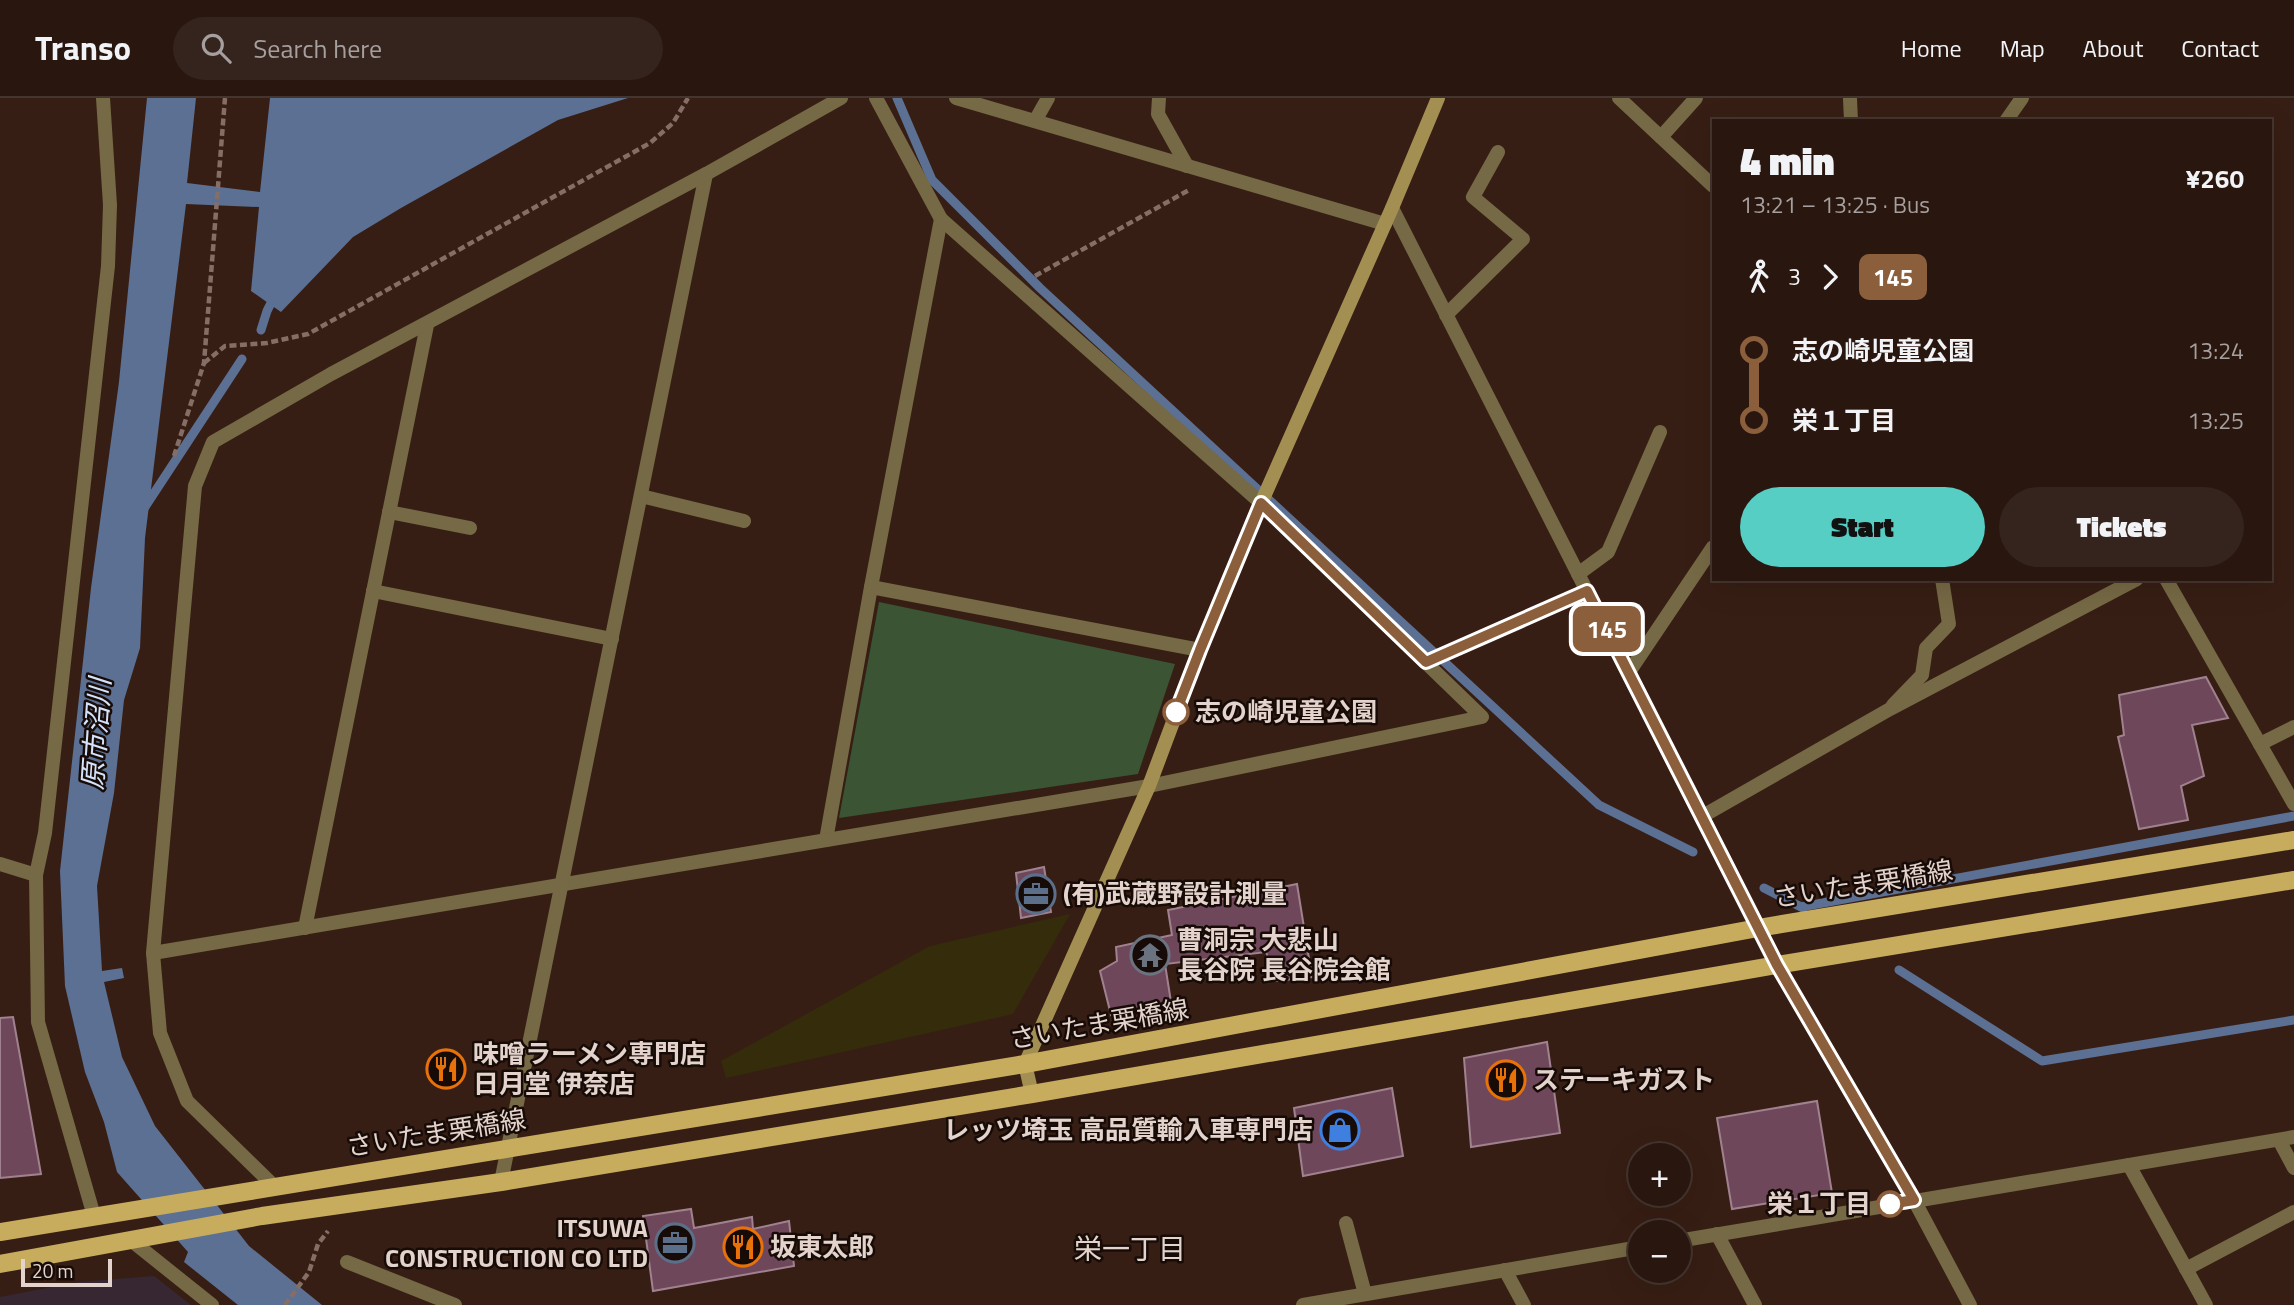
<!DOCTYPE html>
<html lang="en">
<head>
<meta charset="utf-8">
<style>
  :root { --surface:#29160f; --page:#35231d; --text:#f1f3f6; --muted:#a59f9e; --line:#45352f; --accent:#56cec4 }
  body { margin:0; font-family:"Titillium Web","Noto Sans JP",sans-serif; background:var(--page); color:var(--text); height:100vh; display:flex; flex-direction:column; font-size:26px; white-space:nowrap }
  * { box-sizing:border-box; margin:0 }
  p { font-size:23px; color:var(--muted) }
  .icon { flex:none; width:38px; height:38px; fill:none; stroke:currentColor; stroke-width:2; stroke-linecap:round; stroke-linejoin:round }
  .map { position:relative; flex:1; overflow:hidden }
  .panel { position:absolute; left:1712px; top:21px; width:560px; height:462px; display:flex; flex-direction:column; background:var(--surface); border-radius:0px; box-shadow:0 7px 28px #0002,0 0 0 2px var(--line) }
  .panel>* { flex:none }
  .badge { padding:0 14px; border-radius:10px; font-size:24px; line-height:46px }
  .fabs { position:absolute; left:1628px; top:1045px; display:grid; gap:14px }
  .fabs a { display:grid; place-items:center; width:63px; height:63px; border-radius:50%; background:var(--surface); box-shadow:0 7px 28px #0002,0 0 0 2px var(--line); font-size:35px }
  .scale { position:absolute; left:21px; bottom:18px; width:91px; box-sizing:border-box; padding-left:7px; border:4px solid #e4d3cc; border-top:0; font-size:19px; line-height:24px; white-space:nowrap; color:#e4d3cc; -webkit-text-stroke:5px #160b07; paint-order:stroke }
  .map>.badge { position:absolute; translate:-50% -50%; box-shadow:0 0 0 4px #fff }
  .legs { display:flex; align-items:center; gap:10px; height:77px; padding:0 28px; font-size:23px }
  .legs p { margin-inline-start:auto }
  .head { display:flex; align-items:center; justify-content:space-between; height:119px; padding:0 28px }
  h1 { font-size:38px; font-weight:800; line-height:52px }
  .button { display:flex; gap:14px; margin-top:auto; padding:14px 28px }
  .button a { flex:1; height:80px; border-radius:42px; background:var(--accent); color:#111; font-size:28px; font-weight:800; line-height:80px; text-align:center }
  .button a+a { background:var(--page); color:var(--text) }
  ul { padding:0 28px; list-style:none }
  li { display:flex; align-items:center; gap:24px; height:70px; font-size:26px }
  li i { display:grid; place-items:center; width:10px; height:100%; margin:0 9px; background:currentColor }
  li i::after { content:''; width:18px; height:18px; margin:-9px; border:5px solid; border-radius:50%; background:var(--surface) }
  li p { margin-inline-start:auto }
  li:first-child i { background:linear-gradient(#0000 50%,currentColor 0) }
  li:last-child i { background:linear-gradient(currentColor 50%,#0000 0) }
  header { display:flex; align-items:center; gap:42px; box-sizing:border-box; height:98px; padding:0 35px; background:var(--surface); border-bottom:2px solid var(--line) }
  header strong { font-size:33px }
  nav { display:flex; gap:38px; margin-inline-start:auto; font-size:24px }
  .search { width:490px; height:63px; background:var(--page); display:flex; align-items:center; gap:18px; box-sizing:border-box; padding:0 24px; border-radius:38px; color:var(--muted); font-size:26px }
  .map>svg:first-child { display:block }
</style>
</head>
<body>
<header>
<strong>Transo</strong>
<div class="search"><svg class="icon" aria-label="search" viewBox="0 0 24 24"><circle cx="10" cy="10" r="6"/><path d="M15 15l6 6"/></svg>Search here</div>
<nav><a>Home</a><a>Map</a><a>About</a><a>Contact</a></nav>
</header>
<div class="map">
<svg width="2294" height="1207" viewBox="0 0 2294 1207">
  <rect width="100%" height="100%" fill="#371e14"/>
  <polygon fill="#362733" points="154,1178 191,1207 0,1207 0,1199 78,1184"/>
  <polygon fill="#3a5434" points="879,504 1175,566 1138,676 839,720"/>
  <polygon fill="#352c0b" points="1070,816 1013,916 726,980 721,963 930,848"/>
  <polygon fill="#5c7094" points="147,0 196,0 187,85 260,94 270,0 628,0 558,22 401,110 353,139 281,214 251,193 259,109 186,106 145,440 140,550 124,602 114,695 97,788 102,873 122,870 124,880 104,884 122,959 155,1028 249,1148 322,1207 238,1207 184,1164 188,1154 117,1074 104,1024 85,974 65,888 60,773 91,490 119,284"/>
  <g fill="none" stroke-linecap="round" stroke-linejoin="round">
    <g stroke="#5c7094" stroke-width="9">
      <polyline points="897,0 932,82 1040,190 1599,707 1693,754"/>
      <polyline points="261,232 267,213 275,197"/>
      <polyline points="143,412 242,261"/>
      <polyline points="1764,790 1803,810"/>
      <polyline points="1801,809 2294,718"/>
      <polyline points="1899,872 2042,963 2294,922"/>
    </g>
  </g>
  <g fill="#6f475a" stroke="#a0818f" stroke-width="2">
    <polygon points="2206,579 2228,620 2192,627 2204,678 2181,688 2188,722 2139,731 2118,639 2124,637 2119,597"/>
    <polygon points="1044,769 1051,814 1021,820 1016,775"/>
    <polygon points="1297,786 1312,879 1276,883 1266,854 1165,866 1171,904 1111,917 1100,873 1117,863 1116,849 1172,837 1168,812"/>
    <polygon points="13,919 41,1076 0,1080 0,920"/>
    <polygon points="1547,944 1560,1035 1471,1049 1464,960"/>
    <polygon points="1392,990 1403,1058 1303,1078 1294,1010"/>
    <polygon points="1817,1003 1832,1095 1732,1111 1717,1020"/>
    <polygon points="691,1111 694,1130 752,1119 753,1131 789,1123 794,1168 653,1193 643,1118"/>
  </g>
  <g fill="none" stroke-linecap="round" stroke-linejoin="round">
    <g stroke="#846e66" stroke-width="4.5" stroke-dasharray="7 3.5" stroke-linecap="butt">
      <polyline points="1035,178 1189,92"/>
      <polyline points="204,265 225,248 267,245 308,236 650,45 673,25 688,0"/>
      <polyline points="174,358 204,265 225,0"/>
      <polyline points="285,1207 309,1174 318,1146 328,1133"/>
    </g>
    <g stroke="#766945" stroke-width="14">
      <polyline points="1159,0 1158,16 1187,68"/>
      <polyline points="1850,1 1851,23"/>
      <polyline points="389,414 470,430"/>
      <polyline points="1893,607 1922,577 1926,550 1949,526 1942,481"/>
      <polyline points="1346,1125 1365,1196"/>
    </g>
    <g stroke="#766945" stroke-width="14">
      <polyline points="956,0 1385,126"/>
      <polyline points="1619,0 1713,88"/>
      <polyline points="1035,23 1048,0"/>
      <polyline points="2006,23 2022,0"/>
      <polyline points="1661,39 1696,0"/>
      <polyline points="1392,110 1777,867 1914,1102 1970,1207"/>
      <polyline points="1446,217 1523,141 1473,99 1498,54"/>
      <polyline points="641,398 744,423"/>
      <polyline points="1578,476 1608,454 1660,334"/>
      <polyline points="2166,481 2294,706"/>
      <polyline points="871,489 1200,552"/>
      <polyline points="373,493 612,541"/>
      <polyline points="1426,564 1587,493"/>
      <polyline points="1629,574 1713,449"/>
      <polyline points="2260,646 2294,629"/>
      <polyline points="1701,719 1890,611 2137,481"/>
      <polyline points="826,742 871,489 941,121"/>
      <polyline points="0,766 36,777 38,924 94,1118"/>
      <polyline points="36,777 45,735 108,168 110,107 103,0"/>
      <polyline points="305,830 427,227"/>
      <polyline points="153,855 1149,688 1482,619 1261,405 941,121 876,0"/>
      <polyline points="2279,1042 2294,1070"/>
      <polyline points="2129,1067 2206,1207"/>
      <polyline points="501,1084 706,76"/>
      <polyline points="274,1088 187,1003 160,935 153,855 195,388 213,344 331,276 706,76 841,0"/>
      <polyline points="1717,1136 1755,1207"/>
      <polyline points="132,1143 212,1207"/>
      <polyline points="1678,1143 2294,1039"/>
      <polyline points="347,1164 455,1207"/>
      <polyline points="2186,1171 2294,1114"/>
      <polyline points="1505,1172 1524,1207"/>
      <polyline points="1303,1207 1640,1149"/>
    </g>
    <polyline stroke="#a48f53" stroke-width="14" points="1032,996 1025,966 1149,688 1200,552 1262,403 1392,110 1438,0"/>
    <g stroke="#c7ac5d" stroke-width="18">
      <polyline points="0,1134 1025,966 1758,830 2294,742"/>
      <polyline points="0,1166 262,1118 501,1084 1032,996 1777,867 2294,782"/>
    </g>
  </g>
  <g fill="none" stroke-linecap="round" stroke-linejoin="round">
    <g stroke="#fff" stroke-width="16">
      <polyline id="line-1" points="1176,614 1200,552 1261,405 1426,564 1587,493 1777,867 1914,1102 1890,1106"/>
    </g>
    <use href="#line-1" stroke="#8b5e3c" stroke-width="10"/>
  </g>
  <defs>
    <g id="office-ring" transform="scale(2.0125)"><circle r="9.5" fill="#160b07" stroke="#5c6f8a" stroke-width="1.5"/><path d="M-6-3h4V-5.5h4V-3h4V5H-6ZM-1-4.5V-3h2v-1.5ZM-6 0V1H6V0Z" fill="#5c6f8a"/></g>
    <g id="temple-ring" transform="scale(2.0125)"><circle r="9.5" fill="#160b07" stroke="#6b7280" stroke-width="1.5"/><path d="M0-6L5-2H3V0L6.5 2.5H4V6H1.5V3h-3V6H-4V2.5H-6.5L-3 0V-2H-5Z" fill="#6b7280"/></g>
    <g id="restaurant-ring" transform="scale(2.0125)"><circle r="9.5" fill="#160b07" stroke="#e8710a" stroke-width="1.5"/><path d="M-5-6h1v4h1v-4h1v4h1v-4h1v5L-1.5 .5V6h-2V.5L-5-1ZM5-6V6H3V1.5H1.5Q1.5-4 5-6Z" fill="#e8710a"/></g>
    <g id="shop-ring" transform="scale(2.0125)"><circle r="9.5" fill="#160b07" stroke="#3f7fe0" stroke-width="1.5"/><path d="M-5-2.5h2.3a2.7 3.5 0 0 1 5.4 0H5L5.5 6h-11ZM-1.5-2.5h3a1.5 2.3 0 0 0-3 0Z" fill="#3f7fe0"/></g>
  </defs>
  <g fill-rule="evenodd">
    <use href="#office-ring" x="1036" y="796"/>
    <use href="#temple-ring" x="1150" y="857"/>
    <use href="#restaurant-ring" x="446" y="971"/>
    <use href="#restaurant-ring" x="1506" y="982"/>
    <use href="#shop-ring" x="1340" y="1032"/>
    <use href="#office-ring" x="675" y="1145"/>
    <use href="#restaurant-ring" x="743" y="1149"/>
  </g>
  <g fill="#fff" stroke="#8b5e3c" stroke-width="3.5">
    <circle cx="1176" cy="614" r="12"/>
    <circle cx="1890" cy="1106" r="12"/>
  </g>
  <g text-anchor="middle" stroke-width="5" stroke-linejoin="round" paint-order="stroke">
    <g font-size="26" font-weight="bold" fill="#e4d3cc" stroke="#160b07" text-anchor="start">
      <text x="1195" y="623">志の崎児童公園</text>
      <text x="1871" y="1115" text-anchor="end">栄１丁目</text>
    </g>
    <g font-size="26" fill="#e4d3cc" stroke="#160b07">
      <text transform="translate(1863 786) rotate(-9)" y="9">さいたま栗橋線</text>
      <text transform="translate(1099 926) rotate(-10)" y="9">さいたま栗橋線</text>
      <text transform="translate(436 1035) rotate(-9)" y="9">さいたま栗橋線</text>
    </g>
    <g font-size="26" font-weight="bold" fill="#e4d3cc" stroke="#160b07" text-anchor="start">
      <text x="1063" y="805">(有)武蔵野設計測量</text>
      <text x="1177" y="851">曹洞宗 大悲山<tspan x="1177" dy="30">長谷院 長谷院会館</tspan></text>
      <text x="473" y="965">味噌ラーメン専門店<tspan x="473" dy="30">日月堂 伊奈店</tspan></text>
      <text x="1533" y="991">ステーキガスト</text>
      <text x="1313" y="1041" text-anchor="end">レッツ埼玉 高品質輸入車専門店</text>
      <text x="648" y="1139" text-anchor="end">ITSUWA<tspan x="648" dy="30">CONSTRUCTION CO LTD</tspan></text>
      <text x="770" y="1158">坂東太郎</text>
    </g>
    <g font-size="28" font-style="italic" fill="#d5e3fb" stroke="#160b07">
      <text transform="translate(96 636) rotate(-86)" y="10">原市沼川</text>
    </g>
    <g font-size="28" fill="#e4d3cc" stroke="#160b07">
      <text x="1130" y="1161">栄一丁目</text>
    </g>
  </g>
</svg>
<div class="fabs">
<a>+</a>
<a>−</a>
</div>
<div class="scale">20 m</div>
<b class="badge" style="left:1607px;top:531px;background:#8b5e3c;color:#fff">145</b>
<section class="panel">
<div class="head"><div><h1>4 min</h1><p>13:21 – 13:25 · Bus</p></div><b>¥260</b></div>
<div class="legs"><svg class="icon" aria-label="walk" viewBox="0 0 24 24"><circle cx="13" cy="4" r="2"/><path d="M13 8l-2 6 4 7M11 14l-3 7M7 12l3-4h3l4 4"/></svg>3<svg class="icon" aria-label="forward" viewBox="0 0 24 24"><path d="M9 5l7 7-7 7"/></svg><b class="badge" style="background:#8b5e3c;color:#fff">145</b></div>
<ul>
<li><i style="color:#8b5e3c"></i><b>志の崎児童公園</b><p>13:24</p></li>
<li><i style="color:#8b5e3c"></i><b>栄１丁目</b><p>13:25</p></li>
</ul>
<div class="button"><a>Start</a><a>Tickets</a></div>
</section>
</div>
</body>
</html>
